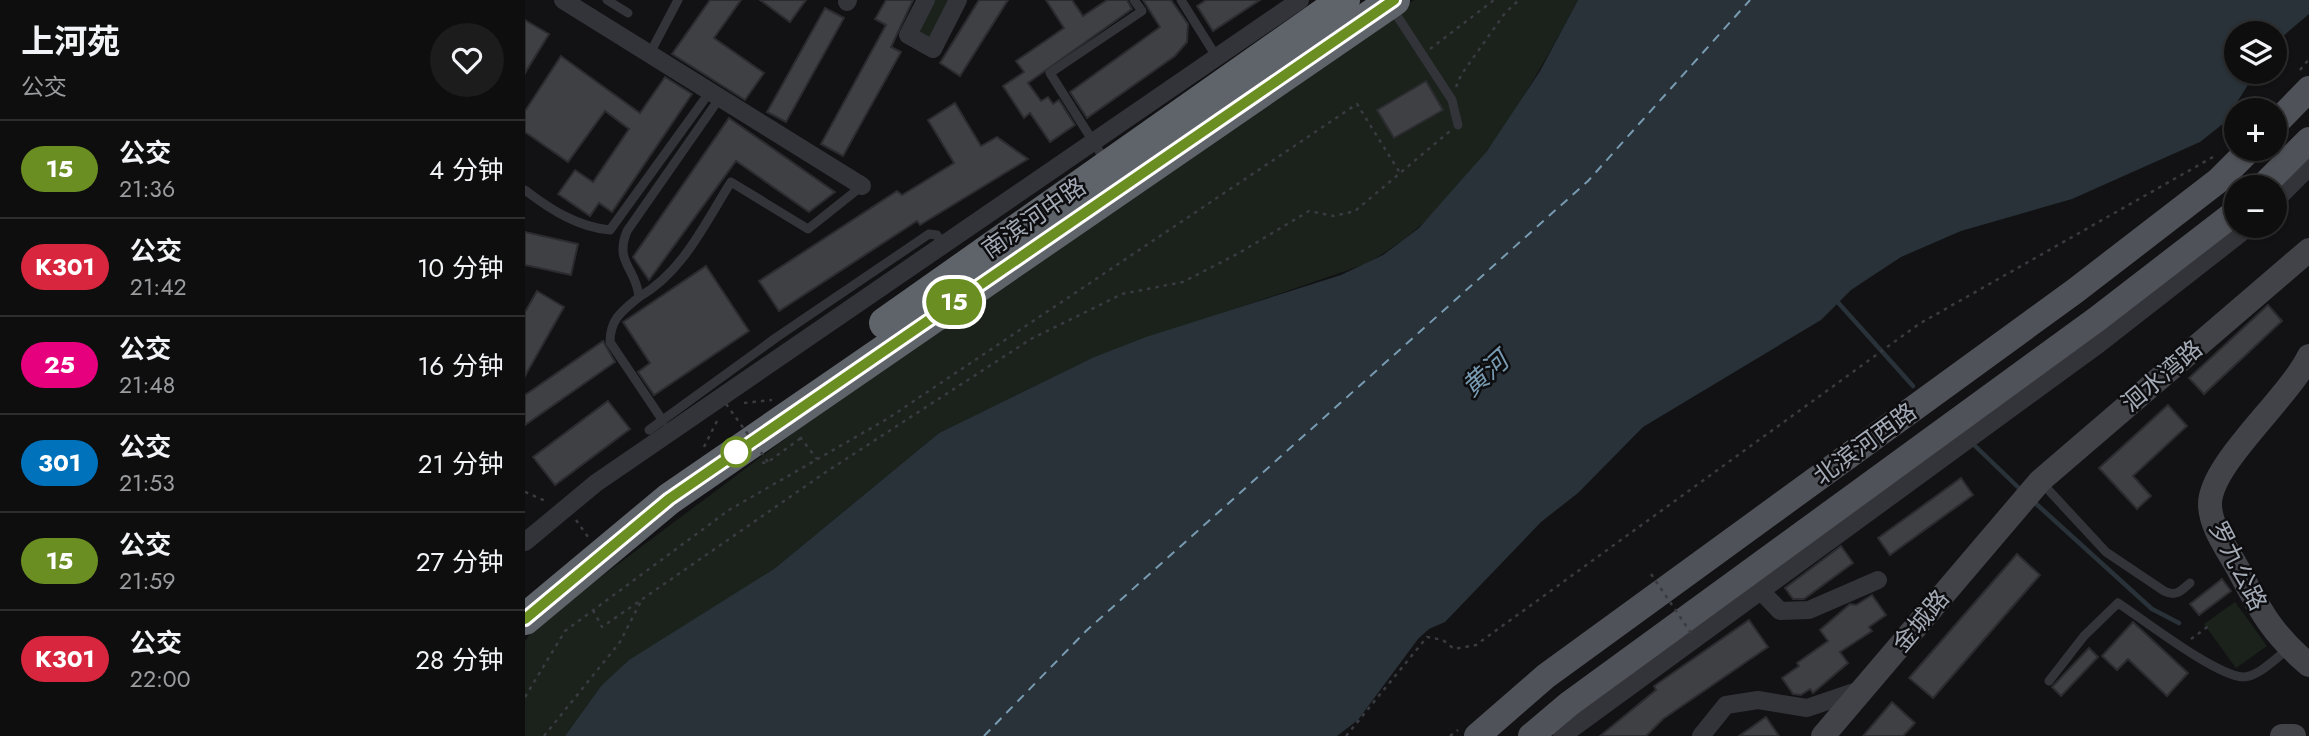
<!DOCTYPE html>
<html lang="zh">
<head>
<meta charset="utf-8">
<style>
  :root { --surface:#0e0e0f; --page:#1c1c1d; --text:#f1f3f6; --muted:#9b9c9e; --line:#2e2e2f }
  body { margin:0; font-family:Jost,"Noto Sans SC",sans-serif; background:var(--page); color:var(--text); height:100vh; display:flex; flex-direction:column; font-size:26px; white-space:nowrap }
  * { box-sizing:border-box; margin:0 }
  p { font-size:23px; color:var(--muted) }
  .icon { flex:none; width:38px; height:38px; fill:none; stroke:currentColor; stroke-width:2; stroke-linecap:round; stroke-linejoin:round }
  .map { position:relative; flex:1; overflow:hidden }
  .sheet { display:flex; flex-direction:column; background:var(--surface); width:525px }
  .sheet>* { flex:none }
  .badge { padding:0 14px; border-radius:23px; font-size:24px; line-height:46px }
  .fabs { position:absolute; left:1699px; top:21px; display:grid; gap:14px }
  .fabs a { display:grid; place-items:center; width:63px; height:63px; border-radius:50%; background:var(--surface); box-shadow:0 2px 5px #0004,0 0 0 2px var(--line); font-size:35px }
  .map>.badge { position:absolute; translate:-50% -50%; box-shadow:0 0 0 4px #fff }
  .round { display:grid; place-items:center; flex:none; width:74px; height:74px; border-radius:37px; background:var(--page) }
  .summary { display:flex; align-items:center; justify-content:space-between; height:119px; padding:0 21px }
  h1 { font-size:33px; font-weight:700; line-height:52px }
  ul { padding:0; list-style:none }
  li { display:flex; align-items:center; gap:21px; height:98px; padding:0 21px; border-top:2px solid var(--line) }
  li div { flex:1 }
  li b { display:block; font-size:26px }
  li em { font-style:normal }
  li .badge { min-width:77px; font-weight:700; text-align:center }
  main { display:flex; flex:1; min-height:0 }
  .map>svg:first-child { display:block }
</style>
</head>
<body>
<main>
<section class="sheet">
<div class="summary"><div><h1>上河苑</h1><p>公交</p></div><a class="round"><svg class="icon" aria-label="heart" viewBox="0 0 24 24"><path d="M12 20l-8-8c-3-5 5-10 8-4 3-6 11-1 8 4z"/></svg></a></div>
<ul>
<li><span class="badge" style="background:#6b8e23;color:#fff">15</span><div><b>公交</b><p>21:36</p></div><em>4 分钟</em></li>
<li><span class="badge" style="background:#d7263d;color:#fff">K301</span><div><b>公交</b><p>21:42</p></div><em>10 分钟</em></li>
<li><span class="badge" style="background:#e6007e;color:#fff">25</span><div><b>公交</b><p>21:48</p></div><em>16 分钟</em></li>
<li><span class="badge" style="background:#0072bc;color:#fff">301</span><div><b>公交</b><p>21:53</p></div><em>21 分钟</em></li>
<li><span class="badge" style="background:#6b8e23;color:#fff">15</span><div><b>公交</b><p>21:59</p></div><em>27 分钟</em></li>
<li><span class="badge" style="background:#d7263d;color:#fff">K301</span><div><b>公交</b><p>22:00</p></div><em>28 分钟</em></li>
</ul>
</section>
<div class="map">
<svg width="1784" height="736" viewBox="0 0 1784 736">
  <rect width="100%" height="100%" fill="#121214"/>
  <g fill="#1a221b">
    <polygon points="406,0 428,0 406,40 389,30"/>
    <path d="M 889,0 L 1053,0 C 1003,93 936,216 838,265 L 567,358 L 414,433 L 249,569 L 76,686 L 40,736 L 0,736 L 0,641 L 13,624 L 363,362 Z"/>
    <polygon points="1710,602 1742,646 1711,668 1679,624"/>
  </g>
  <polygon fill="#283238" points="1053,0 1784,0 1784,14 1750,43 1750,33 1712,33 1712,72 1731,72 1699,123 1675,142 1547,199 1436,231 1376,257 1326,290 1296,320 1118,427 1053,493 1016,522 920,622 904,629 893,639 833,720 812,736 40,736 76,686 104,660 249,569 414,433 567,358 621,337 816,275 858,255 894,228 962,151 1015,71"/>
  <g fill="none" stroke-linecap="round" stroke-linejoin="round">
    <g stroke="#283238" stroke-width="4.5">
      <polyline points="1309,298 1388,386"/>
      <polyline points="1447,443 1496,490"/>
      <polyline points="1508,501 1627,609 1654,623"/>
    </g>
    <polyline stroke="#789bb2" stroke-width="2" stroke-dasharray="9 7" stroke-linecap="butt" points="459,736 561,631 1063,181 1225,0"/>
  </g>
  <g fill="#3e4044" stroke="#2c2c30" stroke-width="2">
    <polygon points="185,0 216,0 189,38 239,73 220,100 147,54"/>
    <polygon points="235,0 281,0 265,22"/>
    <polygon points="361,0 388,0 366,47 376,52 318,156 296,144 361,25 350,19"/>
    <polygon points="454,0 483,0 435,76 415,63"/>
    <polygon points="521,0 547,0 558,16 582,0 602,0 607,9 503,83 516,101 523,97 528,104 534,100 550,125 525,142 505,113 499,118 478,86 499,72 491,61 539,28"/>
    <polygon points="618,0 646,0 663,24 662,42 650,56 562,118 545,92 635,27"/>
    <polygon points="681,0 735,0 688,31 672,6"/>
    <polygon points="300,8 319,18 261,122 242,112"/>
    <polygon points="0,20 24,34 0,73"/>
    <polygon points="36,56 115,113 140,77 167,94 87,212 74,203 65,216 33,194 50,170 68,182 104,129 80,111 43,162 0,132 0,111"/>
    <polygon points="901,81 918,110 869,138 852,110"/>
    <polygon points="430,103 456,146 472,137 503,159 395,225 392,221 254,311 234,281 372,191 377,195 429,163 403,120"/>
    <polygon points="204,118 310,192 284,212 211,161 124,280 108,257"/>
    <polygon points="0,232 53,244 46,275 0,265"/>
    <polygon points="181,266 224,331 129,395 113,372 125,363 98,322"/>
    <polygon points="12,291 39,307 0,376 0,312"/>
    <polygon points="1743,305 1757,321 1679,394 1664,378"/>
    <polygon points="78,341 90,362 0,425 0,395"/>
    <polygon points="83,401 105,429 30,485 8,457"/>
    <polygon points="1643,405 1662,426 1608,476 1626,496 1612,509 1574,468"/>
    <polygon points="1436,478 1448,495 1365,555 1353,538"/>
    <polygon points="1316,546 1328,563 1279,599 1268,599 1260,588"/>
    <polygon points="1492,554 1515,575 1408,698 1384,678"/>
    <polygon points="1697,579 1706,591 1674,615 1665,604"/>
    <polygon points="1347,595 1361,615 1344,627 1347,631 1315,652 1323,663 1288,693 1285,689 1276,695 1268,694 1257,678 1274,666 1272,663 1303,641 1295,630 1325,604 1331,605"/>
    <polygon points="1224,620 1243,647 1138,719 1121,736 1075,736 1131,690 1129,686"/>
    <polygon points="1608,622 1663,673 1642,696 1603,659 1592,670 1577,656"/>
    <polygon points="1564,648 1573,657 1536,696 1527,687"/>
    <polygon points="1367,702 1390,723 1378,736 1338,736"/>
    <polygon points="1241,717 1254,736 1214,736"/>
  </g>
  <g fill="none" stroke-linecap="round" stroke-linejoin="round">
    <g stroke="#393b40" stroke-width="2.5" stroke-dasharray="3.5 5" stroke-linecap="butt">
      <polyline points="905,49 969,0"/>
      <polyline points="1775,70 1784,59"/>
      <polyline points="931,87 936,75 980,13 994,0"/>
      <polyline points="219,403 247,400"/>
      <polyline points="275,437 292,459"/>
      <polyline points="179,447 193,419"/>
      <polyline points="237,463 243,462 276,438"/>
      <polyline points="0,492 23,502"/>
      <polyline points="51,520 63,537"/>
      <polyline points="68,610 77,627 301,472 506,339 597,294 658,282 714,253 784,211 809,216 830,211 925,131"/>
      <polyline points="1666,639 1685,625"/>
      <polyline points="0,697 40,631 204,510 362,419 832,104 875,173"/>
      <polyline points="19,736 95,642 117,599"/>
      <polyline points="821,736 902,637 918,640 929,649 951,645 1394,324 1688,157"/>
      <polyline points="925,736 933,730"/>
    </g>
    <g stroke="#333439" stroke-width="9">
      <polyline points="82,0 103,13"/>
      <polyline points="656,0 691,56"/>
      <polyline points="867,8 927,100 933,125"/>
      <polyline points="124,55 153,0"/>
      <polyline points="581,162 525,73 617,11 609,0"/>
      <path d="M 0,190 C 26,210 53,227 85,230 L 184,93"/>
      <path d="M 114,297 C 158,272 180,223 206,182 L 283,229 L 337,186"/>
      <path d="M 138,421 L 85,342 C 85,319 97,311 114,297 C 111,267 89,263 102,231 L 194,99"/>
      <polyline points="124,430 252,337 404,234 412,235 417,246"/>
      <path d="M 1517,483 L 1581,552 L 1639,591 C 1651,597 1656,591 1665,583"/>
      <path d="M 1524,681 L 1559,636 L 1593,603 C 1619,620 1691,676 1718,677 C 1733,677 1751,658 1763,649"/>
    </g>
    <g stroke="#333439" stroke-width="18">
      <polyline points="38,0 337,186"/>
      <polyline points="401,0 383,35 408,49 433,0"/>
      <polyline points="322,2 323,0"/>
      <polyline points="1750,201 1784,167"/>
      <polyline points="0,542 71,483 775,0"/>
      <polyline points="1235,590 1255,611 1284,610 1353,580"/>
      <polyline points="1037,736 1574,344 1725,226"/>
      <polyline points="1176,736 1201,705 1233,700 1282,708 1335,690"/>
    </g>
    <g stroke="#414349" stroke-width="24">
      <path d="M 1784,356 C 1763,399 1685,464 1685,504 C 1685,526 1702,549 1712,567 C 1735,610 1746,633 1784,665"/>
      <polyline points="1298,736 1515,481 1784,250"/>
      <polyline points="1757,736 1769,736"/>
    </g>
    <g stroke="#4f5258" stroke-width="26">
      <polyline points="1750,124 1784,89"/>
      <polyline points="1737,187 1784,140"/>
      <polyline points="952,736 1021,676 1550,291 1694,180 1725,149"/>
      <polyline points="1006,736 1044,704 1572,319 1712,211"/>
    </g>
    <g stroke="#5f636a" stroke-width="32">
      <polyline points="360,323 819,0"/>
      <polyline points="0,619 144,499 869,0"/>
    </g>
    <g stroke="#393b40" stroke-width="2.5" stroke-dasharray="3.5 5" stroke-linecap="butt">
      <polyline points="201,404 243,462"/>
      <polyline points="1126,574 1166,633"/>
    </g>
  </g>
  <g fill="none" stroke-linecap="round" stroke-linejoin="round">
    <g stroke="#fff" stroke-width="16">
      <polyline id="line" points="0,619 144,499 869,0"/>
    </g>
    <use href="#line" stroke="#6b8e23" stroke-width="10"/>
  </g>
  <circle fill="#fff" stroke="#6b8e23" stroke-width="3.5" cx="211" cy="452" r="14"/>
  <g text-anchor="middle" stroke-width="5" stroke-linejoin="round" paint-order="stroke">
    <g font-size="24" fill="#a3aab5" stroke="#0d0d0f">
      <text transform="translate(509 218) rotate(-35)" y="8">南滨河中路</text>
      <text transform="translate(1637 376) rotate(-40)" y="8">洄水湾路</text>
      <text transform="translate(1340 444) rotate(-36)" y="8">北滨河西路</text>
      <text transform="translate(1713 566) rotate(63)" y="8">罗九公路</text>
      <text transform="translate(1396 621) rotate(-50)" y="8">金城路</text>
    </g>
    <g font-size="26" font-style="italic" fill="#789bb2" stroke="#0d0d0f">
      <text transform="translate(960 374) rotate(-42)" y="9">黄河</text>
    </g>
  </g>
</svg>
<div class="fabs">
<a><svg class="icon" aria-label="layers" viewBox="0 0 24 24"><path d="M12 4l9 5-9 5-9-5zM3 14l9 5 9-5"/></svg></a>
<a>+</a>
<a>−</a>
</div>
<b class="badge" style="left:429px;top:302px;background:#6b8e23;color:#fff">15</b>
</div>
</main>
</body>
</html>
